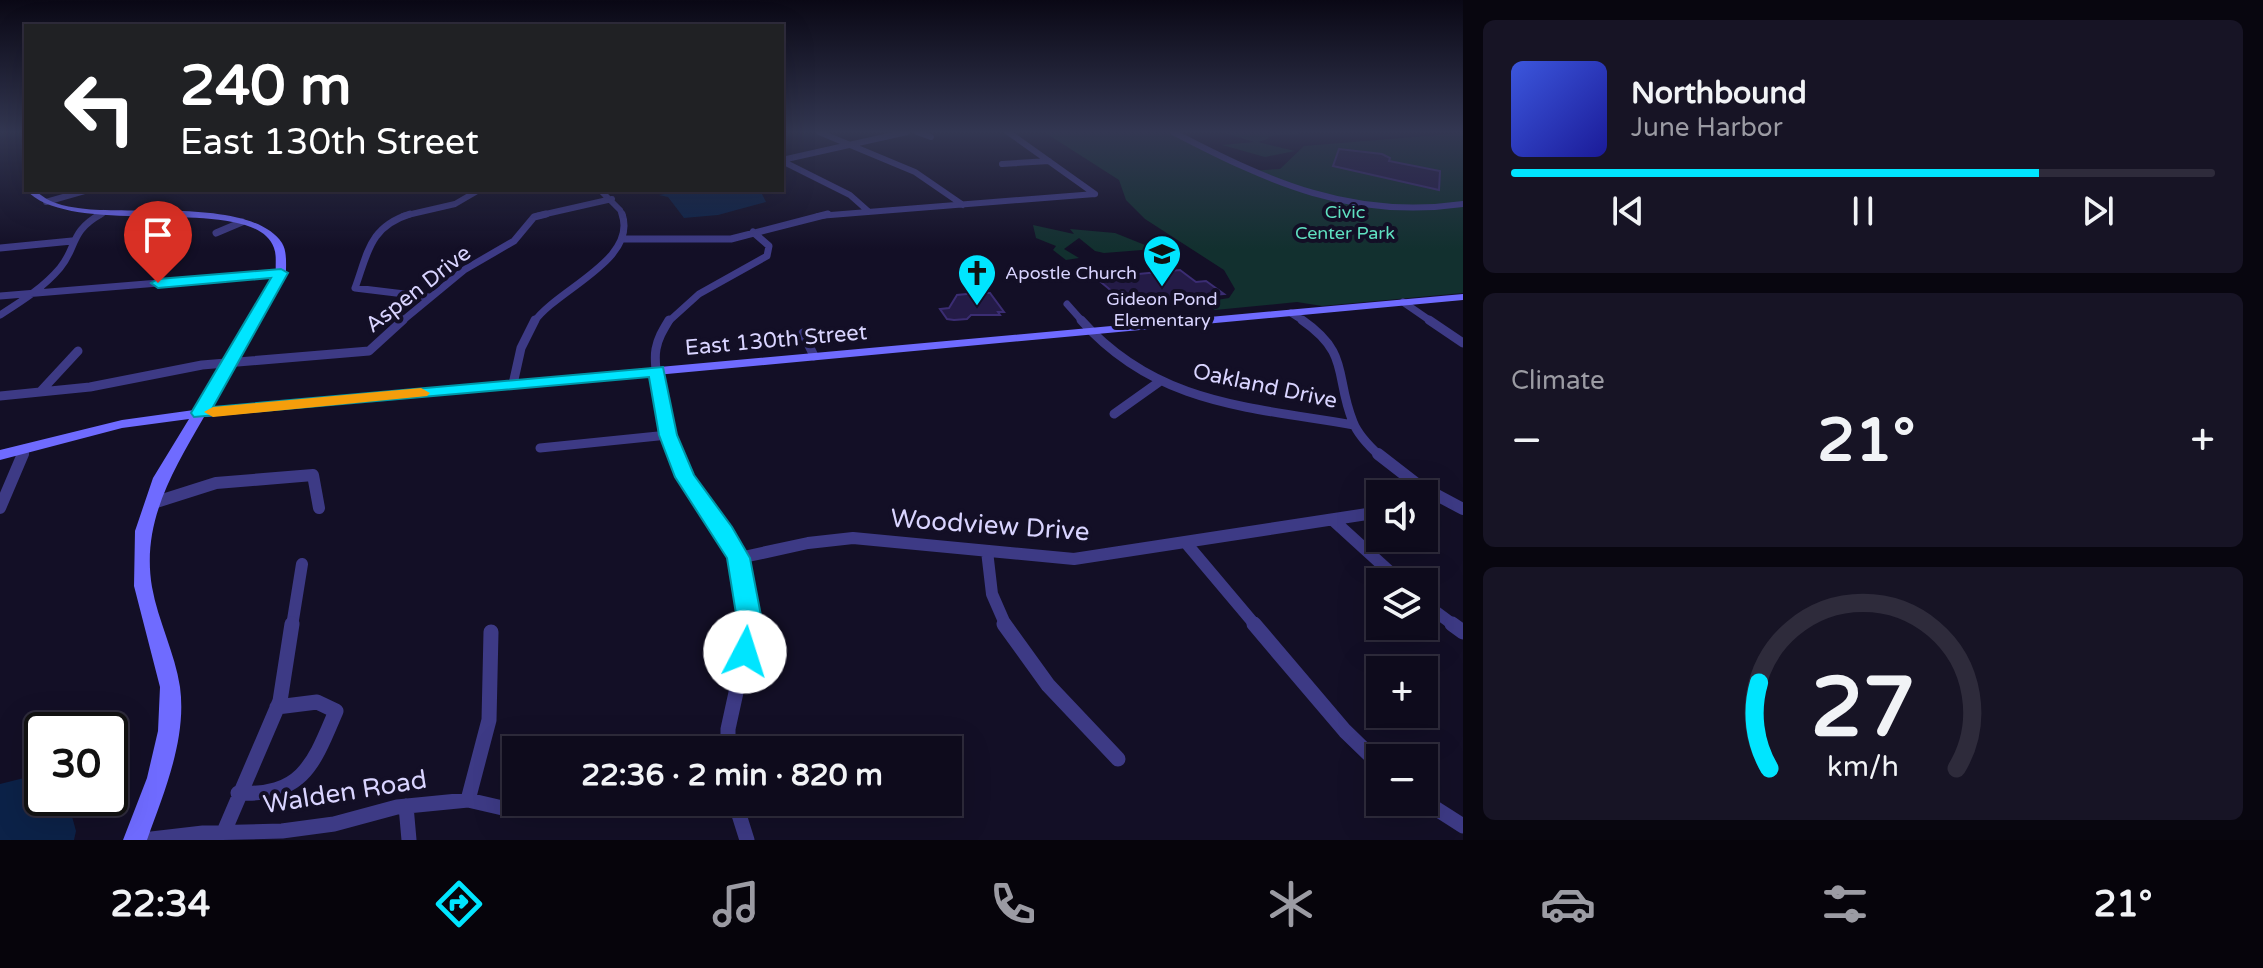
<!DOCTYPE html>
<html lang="en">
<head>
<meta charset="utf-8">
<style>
  body { margin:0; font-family:"Varela Round",sans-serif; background:#171425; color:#f1f3f6; height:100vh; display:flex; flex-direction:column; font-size:30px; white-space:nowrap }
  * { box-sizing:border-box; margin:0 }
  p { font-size:26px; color:#9b9ba3 }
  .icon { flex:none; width:44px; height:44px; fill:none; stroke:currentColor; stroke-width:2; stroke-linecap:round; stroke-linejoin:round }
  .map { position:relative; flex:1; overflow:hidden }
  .side { display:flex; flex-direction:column; gap:20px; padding:20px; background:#08060f; width:800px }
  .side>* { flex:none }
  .guide { position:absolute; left:24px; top:24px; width:760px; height:168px; border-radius:0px; box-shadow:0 8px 32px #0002,0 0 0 2px #2e2b3b; background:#202124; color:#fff; overflow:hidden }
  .tools { position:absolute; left:1366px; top:480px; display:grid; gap:16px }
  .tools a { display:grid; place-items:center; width:72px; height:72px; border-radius:0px; background:#0e0b1c; box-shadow:0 8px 32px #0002,0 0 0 2px #2e2b3b; font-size:40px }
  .speed { position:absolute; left:24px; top:712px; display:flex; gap:16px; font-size:40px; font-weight:700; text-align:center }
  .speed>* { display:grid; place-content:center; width:104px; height:104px; border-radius:50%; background:#0e0b1c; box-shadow:0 8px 32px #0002,0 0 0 2px #2e2b3b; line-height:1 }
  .speed .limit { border:4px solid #111; border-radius:12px; background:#fff; color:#111 }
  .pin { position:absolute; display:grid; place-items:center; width:68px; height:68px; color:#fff; margin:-82px -34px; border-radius:50% 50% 50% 0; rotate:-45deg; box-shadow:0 0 8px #0007 }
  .pin .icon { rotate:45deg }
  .me { position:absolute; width:88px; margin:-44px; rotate:5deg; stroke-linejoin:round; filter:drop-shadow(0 0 6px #0008) }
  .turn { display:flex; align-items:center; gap:28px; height:168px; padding:0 24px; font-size:36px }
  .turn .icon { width:104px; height:104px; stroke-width:2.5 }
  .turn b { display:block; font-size:56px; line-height:68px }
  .big { font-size:60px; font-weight:700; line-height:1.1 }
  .side .tile { flex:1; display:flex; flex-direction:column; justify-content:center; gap:12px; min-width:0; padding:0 28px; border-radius:12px; background:#171425 }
  .side .dial { align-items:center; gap:0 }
  .dial svg { height:208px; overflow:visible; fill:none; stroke:#2e2b3b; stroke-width:7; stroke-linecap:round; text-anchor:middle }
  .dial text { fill:#f1f3f6; stroke:none }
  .song { display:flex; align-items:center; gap:24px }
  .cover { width:96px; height:96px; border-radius:12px; background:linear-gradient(135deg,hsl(230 70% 55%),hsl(240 70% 35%)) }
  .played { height:8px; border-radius:4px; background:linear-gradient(90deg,#00e5ff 75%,#2e2b3b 75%) }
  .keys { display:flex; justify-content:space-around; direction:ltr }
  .heat { display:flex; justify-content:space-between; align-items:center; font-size:44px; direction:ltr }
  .trip { position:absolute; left:502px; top:736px; width:460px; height:80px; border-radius:0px; background:#0e0b1c; box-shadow:0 8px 32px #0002,0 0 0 2px #2e2b3b; font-weight:700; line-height:80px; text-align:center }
  .tabs { display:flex; height:128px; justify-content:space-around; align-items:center; background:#06040b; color:#9b9ba3 }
  .tabs .icon { width:56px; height:56px }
  .tabs .selected { color:#00e5ff }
  .tabs b { font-size:36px; color:#f1f3f6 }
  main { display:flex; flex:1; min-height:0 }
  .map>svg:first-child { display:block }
  .green { fill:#12302f }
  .water { fill:#0c2248 }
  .building { fill:#241b47; stroke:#3b2d73; stroke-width:2 }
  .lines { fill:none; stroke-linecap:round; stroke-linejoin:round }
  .street-far4 { stroke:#3d3a85; stroke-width:6 }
  .street-far3 { stroke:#3d3a85; stroke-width:7 }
  .street-far2 { stroke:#3d3a85; stroke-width:9 }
  .street-far1 { stroke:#3d3a85; stroke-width:12 }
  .street { stroke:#3d3a85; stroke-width:15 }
  .secondary { fill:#6f6bff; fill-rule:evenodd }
  .route { fill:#00e5ff; stroke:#0095a6; stroke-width:2 }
  .slow { fill:#f59e0b }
  .labels { text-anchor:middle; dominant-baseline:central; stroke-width:8; stroke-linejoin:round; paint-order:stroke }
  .far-park-label { font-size:18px; fill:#5fe0c0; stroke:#130f26 }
  .far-poi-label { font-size:18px; fill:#d9d4ff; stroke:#130f26; text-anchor:start }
  .street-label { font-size:22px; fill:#d9d4ff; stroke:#130f26 }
  .near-street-label { font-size:26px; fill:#d9d4ff; stroke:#130f26 }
</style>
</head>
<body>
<main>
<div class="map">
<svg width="1463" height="840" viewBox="0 0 1463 840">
  <rect width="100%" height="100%" fill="#130f26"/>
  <path class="green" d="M1044,132H1170L1247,171L1280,169L1304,146L1463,133V293L1322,306L1297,302L1215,310L1204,302L1229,298L1235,289L1224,270L1145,219L1126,200L1119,180Z
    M1221,132H1296L1301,134L1269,136L1268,139L1258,142L1295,151L1265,157L1222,145L1254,142Z
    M1033,225L1074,234L1070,229L1115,233L1155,249L1104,253L1095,251L1079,238L1064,249L1079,258L1066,260L1053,250L1056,246L1036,238Z"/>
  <path class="water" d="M685,190H760L766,202L718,215L684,218L668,197L659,195Z
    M24,778L42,779V798H67L76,831L74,840H0V784Z"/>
  <path class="building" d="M1339,149L1382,154L1390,158L1389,161L1440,171L1439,190L1333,166Z
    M1180,270L1196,282L1206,281L1224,294L1126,303L1096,278Z
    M977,293H990L1004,312H998L1000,315H971L967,319L954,320L947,319L940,309L949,308L957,295Z"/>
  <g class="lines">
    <path class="street-far4" d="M819,132L915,172L963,205
      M917,132L931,137
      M1008,132L1095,194
      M1173,132C1269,182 1352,220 1463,204
      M782,160L907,132
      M782,161L850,195L868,211
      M1002,164L1049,161
      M600,190L620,210L623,216
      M46,202L88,190
      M97,216L103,213
      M403,216L455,204L479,190
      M537,216L612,199
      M818,216L1095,194"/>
    <path class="street-far3" d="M410,214C369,227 368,253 355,288L429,297
      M216,233L242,222
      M625,239H731L828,214
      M0,248L72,241
      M0,296L281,273
      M1403,302L1432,322
      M1067,304L1083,322
      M1291,313L1305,322
      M0,315C22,301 43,288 60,268C78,246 69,232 101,214
      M401,322L464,270L514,241L534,217L546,214
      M534,322C557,289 638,260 622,214
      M668,322L699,294L767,256L769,246L753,232"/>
    <path class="street-far2" d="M669,320C663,330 658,338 656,349C652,371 668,435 677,456
      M1081,320C1156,405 1250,407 1354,425
      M1302,320C1351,354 1334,375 1353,422C1358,435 1370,447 1380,456
      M1429,320L1463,343
      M803,333L814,356
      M513,384L521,348L535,320
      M40,392L78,351
      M0,396L90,387L202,365L369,351L403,320
      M1114,414L1159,382
      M540,448L668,435
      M22,456L25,449"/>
    <path class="street-far1" d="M676,454C691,492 724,519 738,557C746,578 747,604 751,626
      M1378,454L1418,485L1463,509
      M153,503L216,483L313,475L319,508
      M0,508L23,454
      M1334,521L1401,582
      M1186,543L1256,626
      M987,551L992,594L1006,626
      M739,558L808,543L853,538L1074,559L1380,512
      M1424,603L1455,626
      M292,626L302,564"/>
    <path class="street" d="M1004,624L1048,685L1118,759
      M1254,624L1345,731L1380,765
      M1452,624L1463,632
      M728,750V729L751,624
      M238,793C303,797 314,763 336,711L317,702L277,707
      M468,800L489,720L491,632
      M1424,801L1463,826
      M735,802L747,840
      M406,806L409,840
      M223,834L280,701L292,624
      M143,840L203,833L282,831L334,824L397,807L468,800L507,809"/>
    <path class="secondary" d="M26,190C39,190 42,198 53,202C60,205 70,207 78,208C128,216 251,197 282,243C287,251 286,263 286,273L209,408L1463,294V300L204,417C173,471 141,522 152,587C158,621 175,653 180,687C187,739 164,792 147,840H123L147,778L158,731L160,687L134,586L135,531L153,478L189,419L122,428L0,460V450L122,420L194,410L276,273C275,265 277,256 274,248C254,191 73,241 26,190Z"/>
  </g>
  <linearGradient id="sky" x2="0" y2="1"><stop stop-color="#0a0815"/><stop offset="0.53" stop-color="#333752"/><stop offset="1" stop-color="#333752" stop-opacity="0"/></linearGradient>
  <rect width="1463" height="249" fill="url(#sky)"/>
  <path class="route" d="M281,269L288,273L213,407L663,367L677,435L694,475L732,527L750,558L763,626L754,660L745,663L736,660L732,652L738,626L727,558L675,477L659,435L649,377L194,417L191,413L271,278L158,288L151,283L158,279Z"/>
  <path class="slow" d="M421,388L430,393L427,396L213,417L204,412L213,407Z"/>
  <defs>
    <g id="school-pin" transform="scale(2)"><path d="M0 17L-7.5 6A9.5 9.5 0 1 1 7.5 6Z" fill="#00e5ff" stroke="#130f26"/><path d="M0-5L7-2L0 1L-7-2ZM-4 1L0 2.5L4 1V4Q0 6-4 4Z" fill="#111"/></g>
    <g id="church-pin" transform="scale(2)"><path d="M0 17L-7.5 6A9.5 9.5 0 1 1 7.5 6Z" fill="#00e5ff" stroke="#130f26"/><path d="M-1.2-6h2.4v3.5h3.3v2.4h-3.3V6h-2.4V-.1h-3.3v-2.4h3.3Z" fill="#111"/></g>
  </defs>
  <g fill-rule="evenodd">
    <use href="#school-pin" x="1162" y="254"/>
    <use href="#church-pin" x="977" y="273"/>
  </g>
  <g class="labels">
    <g class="far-park-label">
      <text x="1345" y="212">Civic<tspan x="1345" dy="21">Center Park</tspan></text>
    </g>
    <g class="far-poi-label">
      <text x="1005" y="273">Apostle Church</text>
      <text x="1162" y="299" text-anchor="middle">Gideon Pond<tspan x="1162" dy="21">Elementary</tspan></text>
    </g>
    <g class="street-label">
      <text transform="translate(418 289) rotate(-38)">Aspen Drive</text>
      <text transform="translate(776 340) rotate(-5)">East 130th Street</text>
      <text transform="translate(1265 386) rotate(12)">Oakland Drive</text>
    </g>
    <g class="near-street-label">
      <text transform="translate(990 525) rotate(4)">Woodview Drive</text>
      <text transform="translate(345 792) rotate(-9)">Walden Road</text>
    </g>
  </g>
</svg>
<div class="tools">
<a><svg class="icon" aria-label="sound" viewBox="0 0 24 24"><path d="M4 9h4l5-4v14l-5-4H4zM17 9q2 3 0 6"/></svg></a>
<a><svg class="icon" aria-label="layers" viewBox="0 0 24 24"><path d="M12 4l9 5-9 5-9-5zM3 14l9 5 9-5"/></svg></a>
<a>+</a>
<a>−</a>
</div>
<div class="speed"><div class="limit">30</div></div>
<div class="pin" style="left:158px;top:283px;background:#d93025"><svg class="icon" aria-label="arrive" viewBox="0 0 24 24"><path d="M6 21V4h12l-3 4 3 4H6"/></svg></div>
<svg class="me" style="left:745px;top:652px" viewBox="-20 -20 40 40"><circle r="19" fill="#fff"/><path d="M0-13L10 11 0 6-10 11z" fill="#00e5ff"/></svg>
<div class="trip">22:36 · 2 min · 820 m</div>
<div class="guide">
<div class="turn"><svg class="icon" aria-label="left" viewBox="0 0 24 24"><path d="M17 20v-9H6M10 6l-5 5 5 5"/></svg><div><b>240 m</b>East 130th Street</div></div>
</div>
</div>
<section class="side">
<div class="tile">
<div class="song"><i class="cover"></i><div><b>Northbound</b><p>June Harbor</p></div></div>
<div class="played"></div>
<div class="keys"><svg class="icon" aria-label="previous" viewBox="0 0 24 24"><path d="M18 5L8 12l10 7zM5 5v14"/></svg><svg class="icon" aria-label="pause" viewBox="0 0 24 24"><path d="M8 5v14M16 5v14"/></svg><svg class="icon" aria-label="next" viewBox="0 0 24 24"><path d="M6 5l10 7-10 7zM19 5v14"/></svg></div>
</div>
<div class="tile"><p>Climate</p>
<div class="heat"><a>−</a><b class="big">21°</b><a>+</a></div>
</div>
<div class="tile dial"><svg viewBox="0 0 100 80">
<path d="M14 69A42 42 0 1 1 86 69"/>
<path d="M14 69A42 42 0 0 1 10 36" stroke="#00e5ff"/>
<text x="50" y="56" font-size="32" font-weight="700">27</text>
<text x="50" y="72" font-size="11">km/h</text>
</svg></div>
</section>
</main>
<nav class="tabs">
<b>22:34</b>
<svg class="icon selected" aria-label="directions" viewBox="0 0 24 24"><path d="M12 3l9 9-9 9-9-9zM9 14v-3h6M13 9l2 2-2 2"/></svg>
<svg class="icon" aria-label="music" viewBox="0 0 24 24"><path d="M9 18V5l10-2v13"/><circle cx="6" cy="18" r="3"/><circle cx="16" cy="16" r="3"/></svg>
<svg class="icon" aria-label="phone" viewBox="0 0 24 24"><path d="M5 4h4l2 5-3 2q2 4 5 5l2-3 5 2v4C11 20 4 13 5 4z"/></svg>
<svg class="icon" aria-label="climate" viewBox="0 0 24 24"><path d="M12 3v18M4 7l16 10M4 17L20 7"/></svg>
<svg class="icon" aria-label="car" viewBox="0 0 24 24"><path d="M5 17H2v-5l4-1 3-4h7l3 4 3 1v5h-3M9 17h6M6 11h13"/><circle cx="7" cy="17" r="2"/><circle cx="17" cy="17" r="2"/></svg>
<svg class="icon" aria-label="filters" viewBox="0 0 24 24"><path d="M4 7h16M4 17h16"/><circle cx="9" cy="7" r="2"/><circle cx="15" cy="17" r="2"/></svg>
<b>21°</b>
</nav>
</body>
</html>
